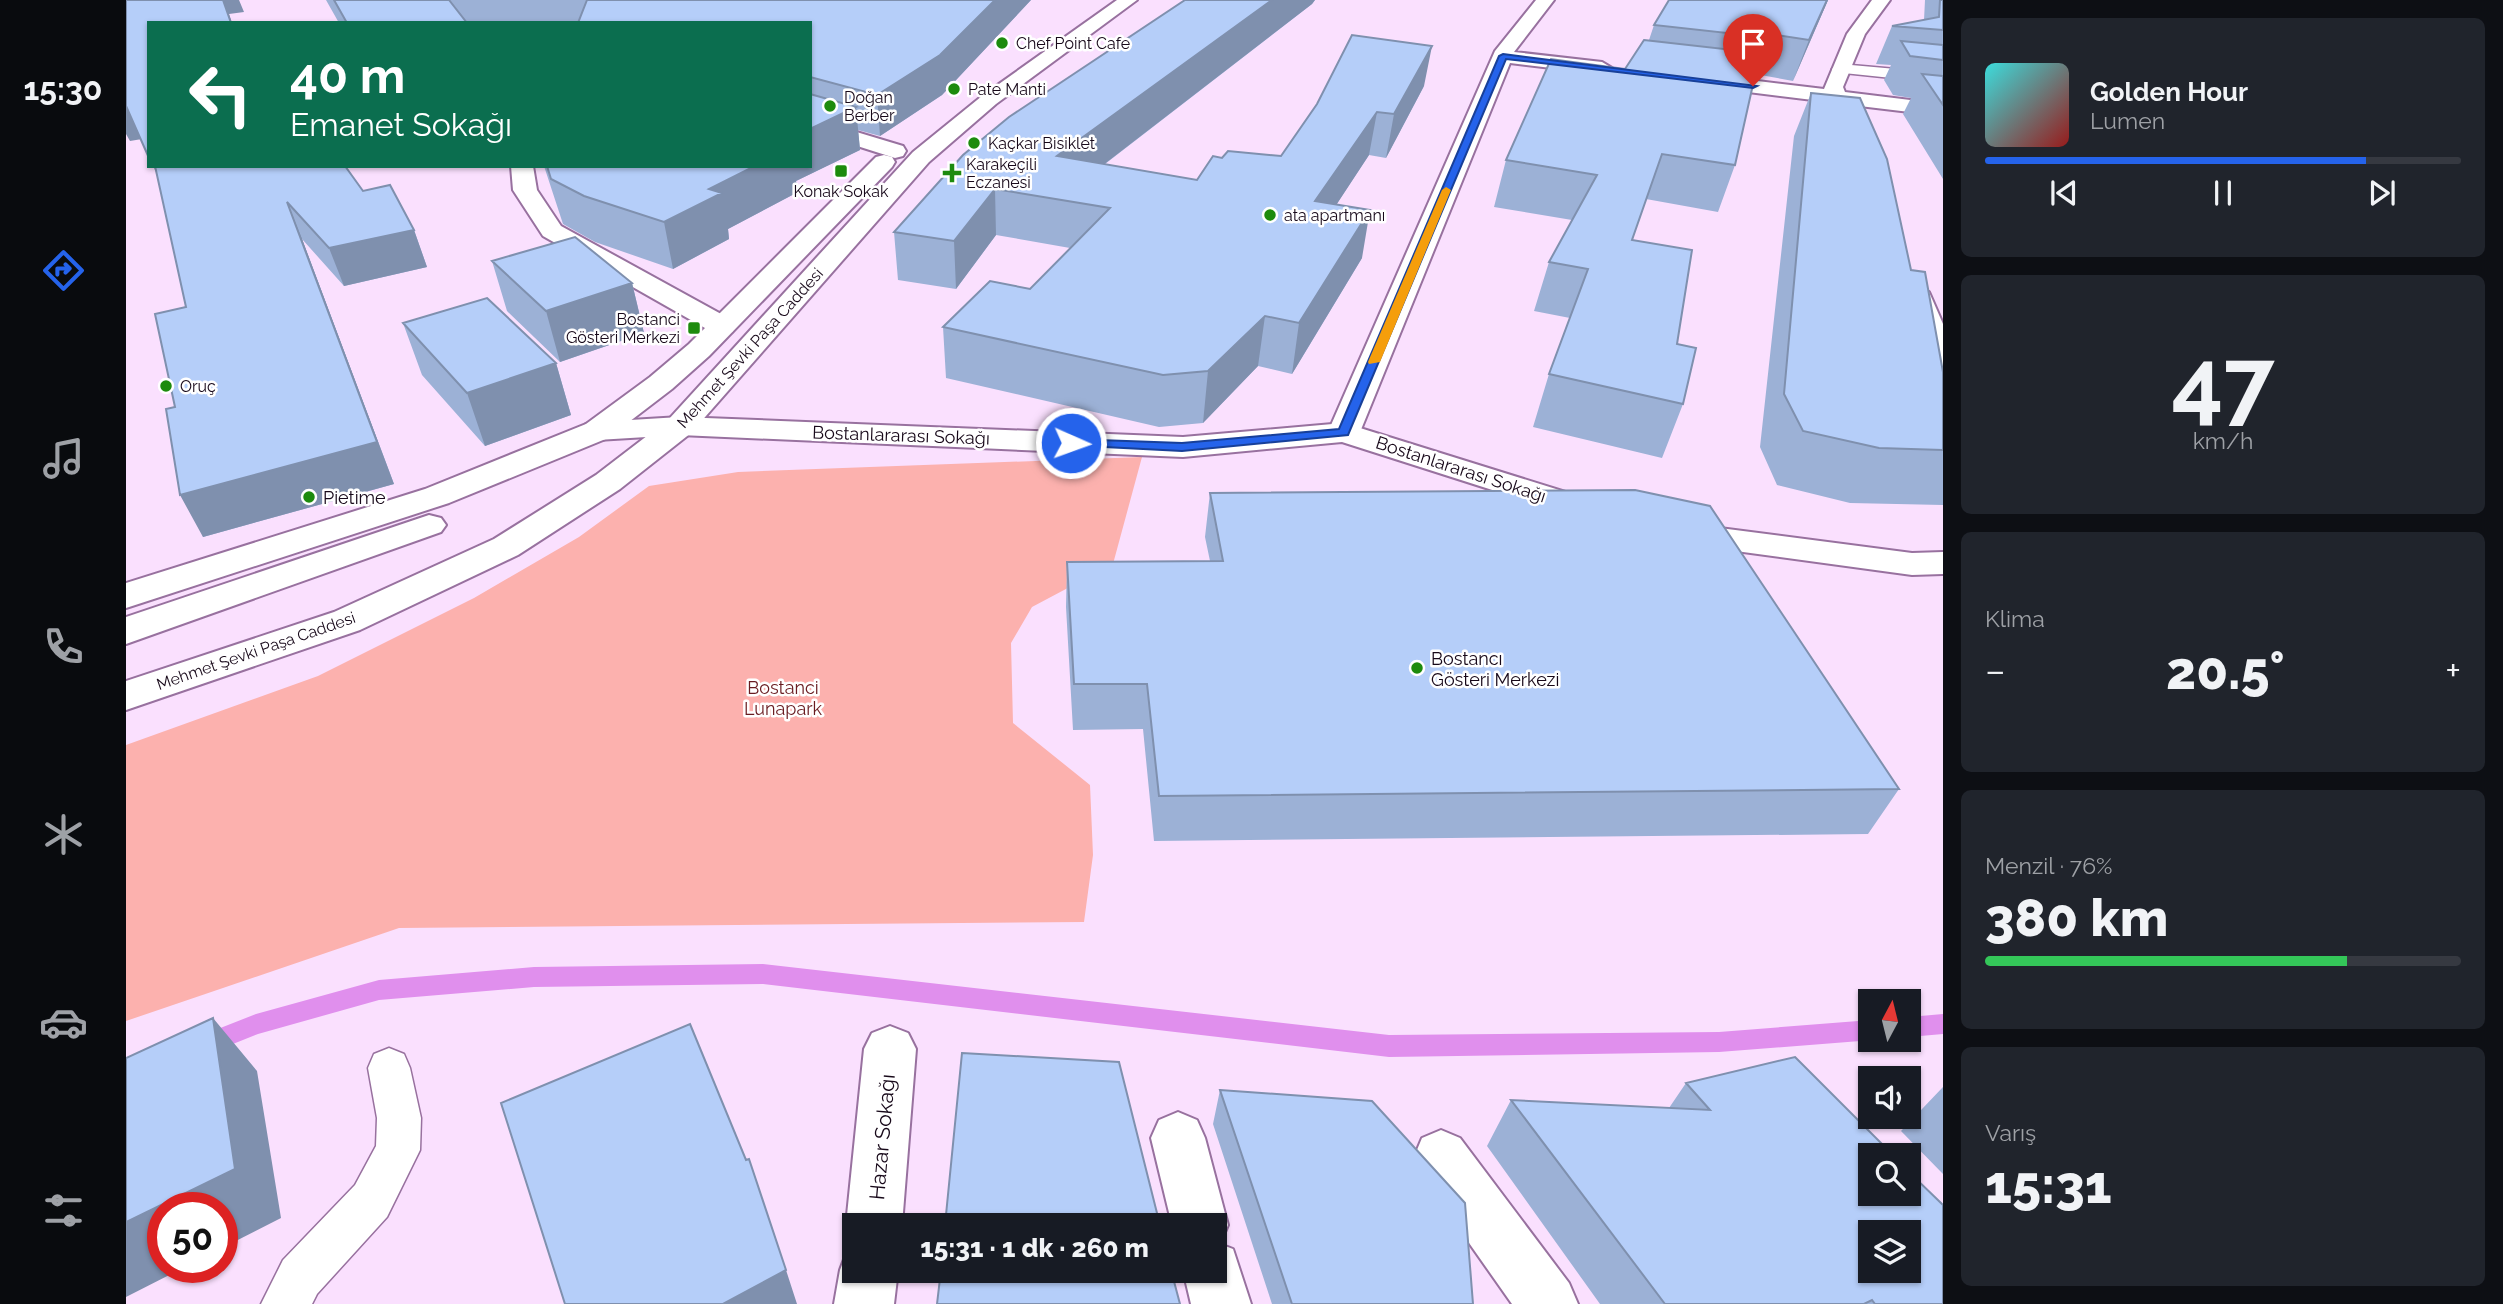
<!DOCTYPE html>
<html lang="tr">
<head>
<meta charset="utf-8">
<style>
  body { margin:0; font-family:Raleway,sans-serif; background:#20242c; color:#f1f3f6; height:100vh; display:flex; flex-direction:column; font-size:26px; white-space:nowrap }
  * { box-sizing:border-box; margin:0 }
  p { font-size:23px; color:#9ea1a6 }
  .icon { flex:none; width:38px; height:38px; fill:none; stroke:currentColor; stroke-width:2; stroke-linecap:round; stroke-linejoin:round }
  .map { position:relative; flex:1; overflow:hidden }
  .drawer { display:flex; flex-direction:column; gap:18px; padding:18px; background:#0d0f14; width:560px }
  .drawer>* { flex:none }
  .banner { position:absolute; left:21px; top:21px; width:665px; height:147px; border-radius:0px; box-shadow:0 2px 5px #0004; background:#0b6e4f; color:#fff; overflow:hidden }
  .needle { width:46px; rotate:7deg }
  .controls { position:absolute; left:1732px; top:989px; display:grid; gap:14px }
  .controls a { display:grid; place-items:center; width:63px; height:63px; border-radius:0px; background:#171b24; box-shadow:0 2px 5px #0004; font-size:35px }
  .speed { position:absolute; left:21px; top:1192px; display:flex; gap:14px; font-size:35px; font-weight:700; text-align:center }
  .speed>* { display:grid; place-content:center; width:91px; height:91px; border-radius:50%; background:#171b24; box-shadow:0 2px 5px #0004; line-height:1 }
  .speed .limit { border:10px solid #d22; background:#fff; color:#111 }
  .pin { position:absolute; display:grid; place-items:center; width:60px; height:60px; color:#fff; margin:-72px -30px; border-radius:50% 50% 50% 0; rotate:-45deg; box-shadow:0 0 7px #0007 }
  .pin .icon { rotate:45deg }
  .me { position:absolute; width:77px; margin:-38px; rotate:92deg; stroke-linejoin:round; filter:drop-shadow(0 0 5px #0008) }
  .turn { display:flex; align-items:center; gap:24px; height:147px; padding:0 28px; font-size:32px }
  .turn .icon { width:91px; height:91px; stroke-width:2.5 }
  .turn b { display:block; font-size:49px; line-height:60px }
  .big { font-size:52px; font-weight:800; line-height:1.1 }
  .drawer .widget { flex:1; display:flex; flex-direction:column; justify-content:center; gap:10px; min-width:0; padding:0 24px; border-radius:10px; background:#20242c }
  .drawer .dial { align-items:center; gap:0 }
  .dial b { font-size:91px; line-height:1 }
  .song { display:flex; align-items:center; gap:21px }
  .cover { width:84px; height:84px; border-radius:10px; background:linear-gradient(135deg,hsl(180 70% 55%),hsl(0 70% 35%)) }
  .played { height:7px; border-radius:4px; background:linear-gradient(90deg,#2563eb 80%,#363941 80%) }
  .keys { display:flex; justify-content:space-around; direction:ltr }
  .heat { display:flex; justify-content:space-between; align-items:center; font-size:38px; direction:ltr }
  .charge { height:10px; border-radius:5px; background:linear-gradient(90deg,#34c759 76%,#363941 0) }
  .trip { position:absolute; left:716px; top:1213px; width:385px; height:70px; border-radius:0px; background:#171b24; box-shadow:0 2px 5px #0004; font-weight:800; line-height:70px; text-align:center }
  main { display:flex; flex:1; min-height:0 }
  .menu { display:flex; flex-direction:column; width:126px; justify-content:space-around; align-items:center; background:#090b0e; color:#9ea1a6 }
  .menu .icon { width:49px; height:49px }
  .menu .on { color:#2563eb }
  .menu b { font-size:32px; color:#f1f3f6 }
  .map>svg:first-child { display:block }
  .green { fill:#fcb1ae }
  .lines { fill:none; stroke-linecap:round; stroke-linejoin:round }
  .stream { fill:#e08fed; fill-rule:evenodd }
  .lane-casing { stroke:#98719f; stroke-width:3 }
  .street-casing { stroke:#98719f; stroke-width:4 }
  .secondary-casing { stroke:#98719f; stroke-width:4 }
  .primary-casing { stroke:#98719f; stroke-width:4 }
  .lane { fill:#fff; fill-rule:evenodd }
  .street { fill:#fff; fill-rule:evenodd }
  .secondary { fill:#fff; fill-rule:evenodd }
  .primary { fill:#fff; fill-rule:evenodd }
  .wall { fill:#9cb1d6 }
  .shaded-wall { fill:#7f90ae }
  .building { fill:#b5cef9; stroke:#7f90ae; stroke-width:2; fill-rule:evenodd }
  .route { fill:#2563eb; stroke:#184099; stroke-width:2 }
  .slow { fill:#f59e0b }
  .poi-dot { fill:#1d8b0d; stroke:#fff; stroke-width:2.5 }
  .labels { text-anchor:middle; dominant-baseline:central; stroke-width:5; stroke-linejoin:round; paint-order:stroke }
  .far-poi-label { font-size:16px; fill:#170819; stroke:#fff; text-anchor:start }
  .far-street-label { font-size:16px; fill:#170819; stroke:#fff }
  .street-label { font-size:18px; fill:#170819; stroke:#fff }
  .poi-label { font-size:18px; fill:#170819; stroke:#fff; text-anchor:start }
  .park-label { font-size:18px; fill:#691b20; stroke:#fff }
  .near-street-label { font-size:21px; fill:#170819; stroke:#fff }
</style>
</head>
<body>
<main>
<nav class="menu">
<b>15:30</b>
<svg class="icon on" aria-label="directions" viewBox="0 0 24 24"><path d="M12 3l9 9-9 9-9-9zM9 14v-3h6M13 9l2 2-2 2"/></svg>
<svg class="icon" aria-label="music" viewBox="0 0 24 24"><path d="M9 18V5l10-2v13"/><circle cx="6" cy="18" r="3"/><circle cx="16" cy="16" r="3"/></svg>
<svg class="icon" aria-label="phone" viewBox="0 0 24 24"><path d="M5 4h4l2 5-3 2q2 4 5 5l2-3 5 2v4C11 20 4 13 5 4z"/></svg>
<svg class="icon" aria-label="climate" viewBox="0 0 24 24"><path d="M12 3v18M4 7l16 10M4 17L20 7"/></svg>
<svg class="icon" aria-label="car" viewBox="0 0 24 24"><path d="M5 17H2v-5l4-1 3-4h7l3 4 3 1v5h-3M9 17h6M6 11h13"/><circle cx="7" cy="17" r="2"/><circle cx="17" cy="17" r="2"/></svg>
<svg class="icon" aria-label="filters" viewBox="0 0 24 24"><path d="M4 7h16M4 17h16"/><circle cx="9" cy="7" r="2"/><circle cx="15" cy="17" r="2"/></svg>
</nav>
<div class="map">
<svg width="1817" height="1304" viewBox="0 0 1817 1304">
  <rect width="100%" height="100%" fill="#fae0fe"/>
  <path class="green" d="M1016,457L987,564L906,607L885,643L887,723L964,785L967,855L958,922L273,928L0,1021V745L192,676L348,598L453,537L523,486L612,472Z"/>
  <g class="lines">
    <path class="stream" d="M637,964L1263,1035L1593,1032L1745,1020V1040H1747L1593,1052L1263,1057L637,984L408,987L253,1000L132,1034L82,1054L74,1050L70,1043L74,1036L130,1014L253,980L408,967Z
      M1817,1014V1034L1783,1037V1017Z"/>
    <g class="lane-casing">
      <path id="lane" d="M1714,64L1804,72L1812,77L1804,82L1708,72L1706,69Z
        M263,1048L278,1054L284,1068L295,1118L294,1150L261,1217L191,1294L186,1304H135L157,1260L229,1185L250,1146L251,1118L242,1068L248,1054Z"/>
    </g>
    <g class="street-casing">
      <path id="street" d="M1410,0H1428L1388,52L1476,62L1486,68L1476,74L1384,63L1234,432L1229,439L1218,441L1207,439L1202,432L1369,51Z
        M1746,0H1764L1739,34L1717,87L1719,92L1817,104V116L1725,105L1730,116L1727,121H1711L1703,102L1574,86L1567,84L1564,80L1567,76L1574,74L1698,89L1721,34Z
        M684,118L777,146L780,151L777,156L769,158L684,131Z
        M385,166H407L411,190L435,226L606,320L610,326L606,332L596,334L586,332L417,236L387,190Z
        M1793,290L1803,292L1817,324V368L1807,365L1802,359L1779,298L1783,292Z
        M764,1026L782,1033L790,1049L776,1225H728V1245L720,1225L738,1049L746,1033Z
        M1052,1112L1071,1120L1079,1138L1102,1225L1094,1244L1107,1249L1125,1304H1065L1057,1270H1088V1225H1046L1025,1138L1033,1120Z
        M1315,1130L1334,1138L1443,1283L1452,1304H1386L1296,1176L1288,1157L1296,1138Z
        M728,1247V1270H772L768,1304H708L714,1270L722,1249Z"/>
    </g>
    <g class="secondary-casing">
      <path id="secondary" d="M554,417L1057,437L1218,423L1462,499L1467,506L1462,513L1450,516L1438,513L1216,442L1057,457L554,435L471,440L460,438L455,431L460,424L471,422Z
        M1555,523L1786,553L1817,552V574L1786,575L1543,542L1538,534L1543,526Z"/>
    </g>
    <g class="primary-casing">
      <path id="primary" d="M991,0H1011L870,104L803,162L565,433L494,489L392,555L234,630L0,710V681L208,612L368,539L470,475L543,419L787,152L856,96Z
        M758,155L766,157L769,162L766,167L583,356L546,389L482,438L323,503L0,608V583L299,489L460,424L524,377L563,344L750,157Z
        M303,515L315,518L320,525L315,532L0,644V617Z"/>
    </g>
    <use href="#lane" class="lane"/>
    <use href="#street" class="street"/>
    <use href="#secondary" class="secondary"/>
    <use href="#primary" class="primary"/>
  </g>
  <path class="wall" d="M200,0H905L816,95L754,136L732,130L734,150L670,181L672,192L602,229L603,239L547,269L469,242L437,224L418,166H684V23H364L339,21L341,23H213Z
    M1059,0H1189L1186,4L979,164L1071,180L1096,158L1155,156L1298,86L1260,158L1243,155L1210,205L1236,258L1166,374L1132,366L1077,423L1033,427L820,378L817,327L904,289L944,248L870,235L830,289L772,280L768,232Z
    M1543,0H1702L1667,81L1629,74L1609,165L1592,212L1520,199L1506,240L1551,344L1557,404L1536,458L1407,427L1423,374L1444,318L1408,311L1423,262L1446,220L1368,207L1380,160L1499,69L1523,40L1528,25Z
    M1799,0H1817V179L1777,114L1785,98L1767,95L1758,80L1765,65L1750,64L1766,26L1798,20Z
    M1685,93L1785,270L1817,372V505L1724,503L1651,485L1634,447L1668,136Z
    M27,166H219L237,191L288,230L301,267L218,286L176,239L268,484L77,537L49,407L60,307L32,176Z
    M366,261L506,283L518,333L434,362L381,311Z
    M277,323L430,363L445,415L359,446L296,375Z
    M1084,493L1773,789L1742,834L1028,841L1017,729L947,730L940,607L941,562L1084,561L1079,537Z
    M1560,1083L1817,1304H1474L1361,1146L1385,1100L1543,1108Z
    M1817,1087V1174L1775,1131Z
    M1094,1090L1347,1304H1146L1087,1124Z"/>
  <path class="shaded-wall" d="M97,0H113L118,12L103,14L106,23H105Z
    M869,0H905L816,95L754,136L751,95Z
    M1146,0H1189L1186,4L933,199L931,156Z
    M1701,0H1702L1667,81L1683,40Z
    M1306,46L1298,86L1260,158L1268,114Z
    M0,106L16,139L4,141L0,134Z
    M730,107L734,150L670,181L672,192L602,229L603,239L547,269L538,222L583,189L629,166H684V129Z
    M1251,112L1243,155L1182,248L1189,201Z
    M869,189L870,235L830,289L828,241Z
    M161,202L176,239L268,484L77,537L54,495Z
    M1244,210L1236,258L1166,374L1173,323Z
    M288,230L301,267L218,286L203,248Z
    M506,283L518,333L434,362L420,311Z
    M1139,316L1132,366L1077,423L1082,371Z
    M430,363L445,415L359,446L341,393Z
    M87,1018L131,1071L155,1218L96,1248V1208H37V1267H59L0,1297V1222Z
    M660,1270L671,1304H597Z"/>
  <path class="building" d="M0,0H97L105,23H23V158L0,106Z
    M208,0H323L341,23H221Z
    M461,0H869L814,55L751,95L684,77V23H452Z
    M1059,0H1146L931,156L1071,180L1087,156L1096,158L1102,151L1155,156L1191,104L1226,35L1306,46L1268,114L1251,112L1189,201L1244,210L1173,323L1139,316L1082,371L1037,375L817,327L864,281L904,289L984,208L869,189L828,241L768,232L837,155L883,117Z
    M1543,0H1701L1683,40L1638,33L1637,37L1528,25Z
    M1814,0H1817V30L1766,26L1813,17Z
    M1518,40L1634,53L1609,165L1536,154L1506,240L1566,250L1551,344L1570,348L1557,404L1423,374L1462,269L1423,262L1471,175L1380,160L1425,59L1499,69Z
    M1775,41L1817,45V60L1784,56Z
    M1796,74L1817,76V105Z
    M1685,93L1734,98L1761,159L1785,270L1799,272L1817,372V450L1753,448L1677,431L1658,394Z
    M684,94L730,107L684,129Z
    M29,166H219L237,191L264,185L288,230L203,248L161,202L251,442L54,495L40,409L49,407L29,314L60,307Z
    M421,166H629L583,189L596,193L538,222L458,196L425,179Z
    M449,237L506,283L420,311L366,261Z
    M361,298L430,363L341,393L277,323Z
    M1509,490L1584,506L1773,789L1033,796L1021,684H948L941,562L1097,561L1084,493Z
    M87,1018L109,1169L0,1222V1058Z
    M564,1024L620,1160L623,1159L660,1270L597,1304H439L375,1103Z
    M836,1053L993,1062L1034,1225H819Z
    M1669,1057L1767,1155H1745V1194H1783V1172L1817,1205V1304H1749L1746,1300L1738,1304H1539L1385,1100L1584,1110L1560,1083ZM1745,1232H1783V1270H1745Z
    M1094,1090L1246,1101L1339,1203L1347,1304H1166Z
    M815,1270H1045L1054,1304H811Z"/>
  <path class="route" d="M1377,54L1631,86L1627,88L1380,59L1222,435L1056,451L940,445V440L945,439L1056,443L1213,429L1373,56Z"/>
  <path class="slow" d="M1320,187L1325,190L1254,362L1243,364L1242,362L1316,190Z"/>
  <g class="poi-dot">
    <circle cx="876" cy="43" r="7"/>
    <circle cx="828" cy="89" r="7"/>
    <circle cx="704" cy="106" r="7"/>
    <circle cx="848" cy="143" r="7"/>
    <rect x="708" y="164" width="14" height="14" rx="3.5"/>
    <path d="M822.5 162.5h7v7h7v7h-7v7h-7v-7h-7v-7h7z"/>
    <circle cx="1144" cy="215" r="7"/>
    <rect x="561" y="321" width="14" height="14" rx="3.5"/>
    <circle cx="40" cy="386" r="7"/>
    <circle cx="183" cy="497" r="7"/>
    <circle cx="1291" cy="668" r="7"/>
  </g>
  <g class="labels">
    <g class="far-poi-label">
      <text x="890" y="43">Chef Point Cafe</text>
      <text x="842" y="89">Pate Manti</text>
      <text x="718" y="97">Doğan<tspan x="718" dy="18">Berber</tspan></text>
      <text x="862" y="143">Kaçkar Bisiklet</text>
      <text x="840" y="164">Karakeçili<tspan x="840" dy="18">Eczanesi</tspan></text>
      <text x="715" y="191" text-anchor="middle">Konak Sokak</text>
      <text x="1158" y="215">ata apartmanı</text>
      <text x="554" y="319" text-anchor="end">Bostanci<tspan x="554" dy="18">Gösteri Merkezi</tspan></text>
      <text x="54" y="386">Oruç</text>
    </g>
    <g class="far-street-label">
      <text transform="translate(624 348) rotate(-48)">Mehmet Şevki Paşa Caddesi</text>
      <text transform="translate(130 651) rotate(-19)">Mehmet Şevki Paşa Caddesi</text>
    </g>
    <g class="street-label">
      <text transform="translate(775 435) rotate(2)">Bostanlararası Sokağı</text>
      <text transform="translate(1335 469) rotate(18)">Bostanlararası Sokağı</text>
    </g>
    <g class="poi-label">
      <text x="197" y="497">Pietime</text>
      <text x="1305" y="658">Bostancı<tspan x="1305" dy="21">Gösteri Merkezi</tspan></text>
    </g>
    <g class="park-label">
      <text x="657" y="687">Bostanci<tspan x="657" dy="21">Lunapark</tspan></text>
    </g>
    <g class="near-street-label">
      <text transform="translate(756 1137) rotate(-85)">Hazar Sokağı</text>
    </g>
  </g>
</svg>
<div class="controls">
<a><svg class="needle" viewBox="-14 -14 28 28"><path d="M0-13l5 13h-10z" fill="#e53935"/><path d="M0 13l5-13h-10z" fill="#9ea1a6"/></svg></a>
<a><svg class="icon" aria-label="sound" viewBox="0 0 24 24"><path d="M4 9h4l5-4v14l-5-4H4zM17 9q2 3 0 6"/></svg></a>
<a><svg class="icon" aria-label="search" viewBox="0 0 24 24"><circle cx="10" cy="10" r="6"/><path d="M15 15l6 6"/></svg></a>
<a><svg class="icon" aria-label="layers" viewBox="0 0 24 24"><path d="M12 4l9 5-9 5-9-5zM3 14l9 5 9-5"/></svg></a>
</div>
<div class="speed"><div class="limit">50</div></div>
<div class="pin" style="left:1627px;top:86px;background:#d93025"><svg class="icon" aria-label="arrive" viewBox="0 0 24 24"><path d="M6 21V4h12l-3 4 3 4H6"/></svg></div>
<svg class="me" style="left:945px;top:443px" viewBox="-20 -20 40 40"><circle r="17" fill="#2563eb" stroke="#fff" stroke-width="3"/><path d="M0-11L8 9 0 5-8 9z" fill="#fff"/></svg>
<div class="trip">15:31 · 1 dk · 260 m</div>
<div class="banner">
<div class="turn"><svg class="icon" aria-label="left" viewBox="0 0 24 24"><path d="M17 20v-9H6M10 6l-5 5 5 5"/></svg><div><b>40 m</b>Emanet Sokağı</div></div>
</div>
</div>
<section class="drawer">
<div class="widget">
<div class="song"><i class="cover"></i><div><b>Golden Hour</b><p>Lumen</p></div></div>
<div class="played"></div>
<div class="keys"><svg class="icon" aria-label="previous" viewBox="0 0 24 24"><path d="M18 5L8 12l10 7zM5 5v14"/></svg><svg class="icon" aria-label="pause" viewBox="0 0 24 24"><path d="M8 5v14M16 5v14"/></svg><svg class="icon" aria-label="next" viewBox="0 0 24 24"><path d="M6 5l10 7-10 7zM19 5v14"/></svg></div>
</div>
<div class="widget dial"><b>47</b><p>km/h</p></div>
<div class="widget"><p>Klima</p>
<div class="heat"><a>−</a><b class="big">20.5°</b><a>+</a></div>
</div>
<div class="widget"><p>Menzil · 76%</p><b class="big">380 km</b><div class="charge"></div></div>
<div class="widget"><p>Varış</p><b class="big">15:31</b></div>
</section>
</main>
</body>
</html>
